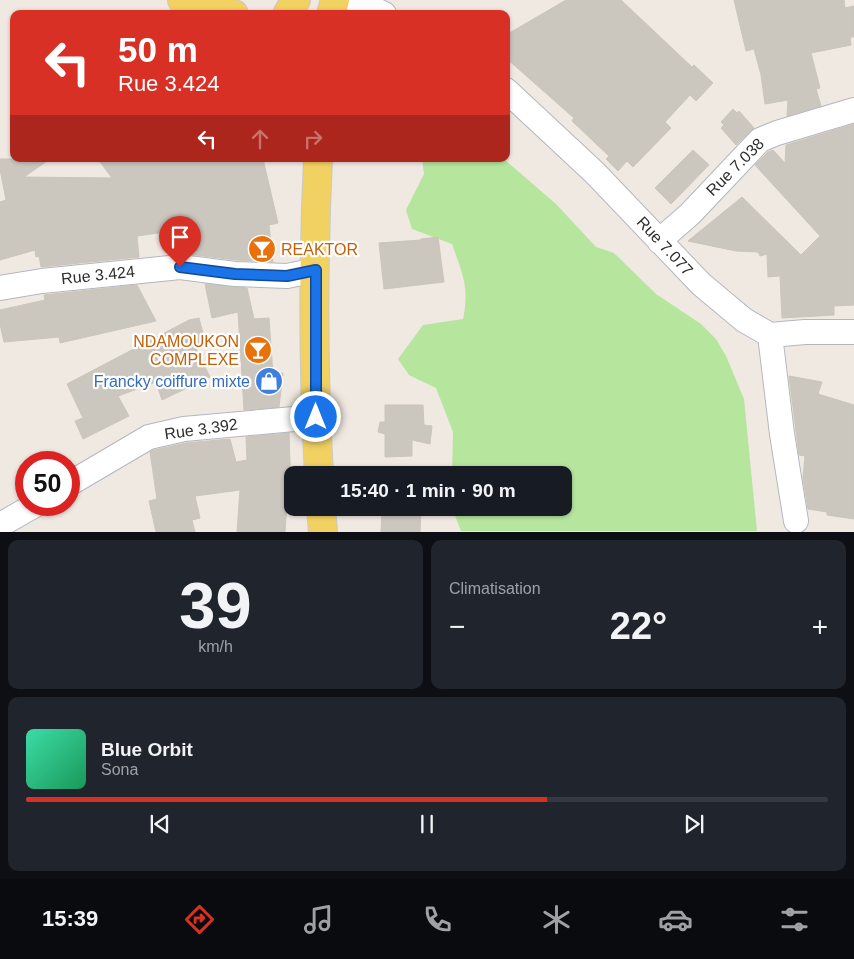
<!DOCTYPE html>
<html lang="fr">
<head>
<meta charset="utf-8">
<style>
  body { margin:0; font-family:Helvetica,sans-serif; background:#20242c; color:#f1f3f6; height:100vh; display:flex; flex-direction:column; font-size:19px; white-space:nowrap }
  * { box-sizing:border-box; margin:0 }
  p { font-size:16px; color:#9ea1a6 }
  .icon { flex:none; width:28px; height:28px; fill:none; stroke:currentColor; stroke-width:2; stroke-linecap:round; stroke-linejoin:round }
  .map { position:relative; height:532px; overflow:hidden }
  .sheet { display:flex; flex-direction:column; gap:8px; padding:8px; background:#0d0f14; flex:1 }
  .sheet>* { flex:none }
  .hud { position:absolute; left:10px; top:10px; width:500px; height:152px; border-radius:10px; box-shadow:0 1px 4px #0004; background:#d93025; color:#fff; overflow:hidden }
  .speed { position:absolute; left:15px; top:451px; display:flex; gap:10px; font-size:25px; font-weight:700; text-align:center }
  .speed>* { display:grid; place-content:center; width:65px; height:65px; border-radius:50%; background:#171b24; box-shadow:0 1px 4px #0004; line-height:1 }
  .speed .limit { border:8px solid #d22; background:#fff; color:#111 }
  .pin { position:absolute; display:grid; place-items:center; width:42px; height:42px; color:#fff; margin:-51px -21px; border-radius:50% 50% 50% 0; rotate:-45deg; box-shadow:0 0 5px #0007 }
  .pin .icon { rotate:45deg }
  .me { position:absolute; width:55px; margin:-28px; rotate:0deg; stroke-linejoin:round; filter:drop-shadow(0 0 4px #0008) }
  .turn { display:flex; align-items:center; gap:18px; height:105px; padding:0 25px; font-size:22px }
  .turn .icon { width:65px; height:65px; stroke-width:2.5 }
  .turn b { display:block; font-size:35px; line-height:42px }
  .lanes { display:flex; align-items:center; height:48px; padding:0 25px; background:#0003; justify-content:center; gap:25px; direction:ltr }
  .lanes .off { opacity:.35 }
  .big { font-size:38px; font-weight:700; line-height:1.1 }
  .sheet .card { flex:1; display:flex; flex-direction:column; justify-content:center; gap:8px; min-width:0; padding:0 18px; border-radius:10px; background:#20242c }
  .sheet .dial { align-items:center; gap:0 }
  .dial b { font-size:65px; line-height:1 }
  .song { display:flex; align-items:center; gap:15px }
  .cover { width:60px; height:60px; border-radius:8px; background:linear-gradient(135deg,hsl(160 70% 55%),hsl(150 70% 35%)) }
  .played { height:5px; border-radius:2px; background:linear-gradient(90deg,#d93025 65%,#363941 65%) }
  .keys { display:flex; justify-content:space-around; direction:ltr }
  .heat { display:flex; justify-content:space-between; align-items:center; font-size:28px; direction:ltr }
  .sheet .tiles { flex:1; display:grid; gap:8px; grid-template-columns:1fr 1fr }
  .card:last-child { grid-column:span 2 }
  .trip { position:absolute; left:284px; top:466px; width:288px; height:50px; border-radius:10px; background:#171b24; box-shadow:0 1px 4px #0004; font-weight:700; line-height:50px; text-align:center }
  .tabs { display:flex; height:80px; justify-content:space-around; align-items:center; background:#090b0e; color:#9ea1a6 }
  .tabs .icon { width:35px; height:35px }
  .tabs .current { color:#d93025 }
  .tabs b { font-size:22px; color:#f1f3f6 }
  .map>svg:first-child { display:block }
  .green { fill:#b6e59e }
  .building { fill:#cbc7bf; stroke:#cbc5ba }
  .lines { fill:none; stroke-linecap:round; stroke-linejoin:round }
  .minor-casing { stroke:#b4b7c1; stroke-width:26 }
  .major-casing { stroke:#c9c9c9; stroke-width:30 }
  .minor { stroke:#fff; stroke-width:24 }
  .major { stroke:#f2d163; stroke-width:28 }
  .route-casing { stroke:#114b97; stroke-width:12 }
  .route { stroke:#1a73e8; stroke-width:9 }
  .labels { text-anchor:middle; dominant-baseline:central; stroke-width:4.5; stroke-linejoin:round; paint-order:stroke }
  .street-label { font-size:16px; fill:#2e2e2e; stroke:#fff }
  .food-label { font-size:16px; fill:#c56008; stroke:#fff; text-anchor:start }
  .shop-label { font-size:16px; fill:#366cbe; stroke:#fff; text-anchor:end }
</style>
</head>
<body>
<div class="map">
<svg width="854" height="532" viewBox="0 0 854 532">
  <rect width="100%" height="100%" fill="#efe9e1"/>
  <path class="green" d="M422,159H504L556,204L596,247L614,253L656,294L701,324L716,339L726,356L744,399L757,531H461L452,508H562V475H452L453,432L436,388L409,375L398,359L423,325L463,319C470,287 462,273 452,244L412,229L406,210L424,174Z"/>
  <path class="building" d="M566,0H621L692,67L694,65L713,83L696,101L690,95L665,122L671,128L633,167L627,161L618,171L606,159L609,156L572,121L574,118L506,58V35Z
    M734,0H844L845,8L854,6V37H850L851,45L811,53L820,88L816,89L821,106L787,116L788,100L765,104L761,75L754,49L746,51Z
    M733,109L737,113L739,111L754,128L736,145L721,128L724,125L721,122Z
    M854,124V305L834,306V315L782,318L780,276L768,277L767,254L760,256L758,252L736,251L688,241L742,197L801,255L820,236L755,165L768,152L773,150L785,163L786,145Z
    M693,150L709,165L671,204L655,188Z
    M0,159H50L24,177L112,178L98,159H263L278,223L269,225L273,262L236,260L188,254L186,229L137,236L139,257L41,267L39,256L36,257L35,250L0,260V202L6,200L0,169Z
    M438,237L444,282L384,289L379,243L421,240V239Z
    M205,284L247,288L254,319L269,318L273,375L283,373L279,407L244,410L238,312L212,318Z
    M137,285L156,321L60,343L59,337L4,342L0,324V310L45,300L44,295Z
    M199,318L206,345L195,347L210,377L162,400L156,382L118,396L129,416L83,439L75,421L83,418L67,384L189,320Z
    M789,376L822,382L818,394L854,405V519L827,515V512L808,509L803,478L805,456L799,455Z
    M385,405H423L424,425L432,426L430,444L412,440V456L385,457V434L378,432L380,422H385Z
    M289,433L290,464L285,532H237L240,490L195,496L200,518L192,520L195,532H156L149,501L157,499L150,452L154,450L186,443L230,439L236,462L247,460L246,437Z
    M382,508H421L420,532H381Z"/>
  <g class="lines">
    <g class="minor-casing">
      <path id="minor" d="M355,0L384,14
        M506,90L595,173L701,284L744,320L770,335L805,332H854
        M659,241L690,214L760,140L777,133L854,110
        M0,288L42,281L180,267L235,274L287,276L316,270
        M770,335L782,434L796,521
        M69,484L149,437L184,429L316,417
        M0,525L35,505"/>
    </g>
    <g class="major-casing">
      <path id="major" d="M182,0L234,14
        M287,14L296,0
        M331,14L335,0
        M318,159C313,264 313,370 319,475
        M321,508L323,532"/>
    </g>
    <use href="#minor" class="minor"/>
    <use href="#major" class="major"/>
  </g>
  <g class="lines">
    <g class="route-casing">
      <path id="route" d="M180,267L235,274L287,276L316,270V417"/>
    </g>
    <use href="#route" class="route"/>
  </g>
  <defs>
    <g id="bar-disc" transform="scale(1.4375)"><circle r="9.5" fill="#e8710a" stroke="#fff"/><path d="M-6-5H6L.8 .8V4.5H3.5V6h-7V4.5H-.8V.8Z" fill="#fff"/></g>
    <g id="shop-disc" transform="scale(1.4375)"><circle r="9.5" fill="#3f7fe0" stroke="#fff"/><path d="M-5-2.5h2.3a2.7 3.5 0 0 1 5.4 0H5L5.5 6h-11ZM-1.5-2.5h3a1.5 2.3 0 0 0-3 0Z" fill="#fff"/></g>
  </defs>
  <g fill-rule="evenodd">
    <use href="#bar-disc" x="262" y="249"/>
    <use href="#bar-disc" x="258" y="350"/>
    <use href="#shop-disc" x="269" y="381"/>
  </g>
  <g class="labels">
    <g class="street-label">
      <text transform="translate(735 167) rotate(-45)">Rue 7.038</text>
      <text transform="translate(665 246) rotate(47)">Rue 7.077</text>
      <text transform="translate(98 275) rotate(-6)">Rue 3.424</text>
      <text transform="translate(201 429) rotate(-8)">Rue 3.392</text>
    </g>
    <g class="food-label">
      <text x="281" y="249">REAKTOR</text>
      <text x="239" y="341" text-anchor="end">NDAMOUKON<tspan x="239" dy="18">COMPLEXE</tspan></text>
    </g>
    <g class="shop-label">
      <text x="250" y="381">Francky coiffure mixte</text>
    </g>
  </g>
</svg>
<div class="speed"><div class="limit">50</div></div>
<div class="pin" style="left:180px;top:267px;background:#d93025"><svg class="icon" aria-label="arrive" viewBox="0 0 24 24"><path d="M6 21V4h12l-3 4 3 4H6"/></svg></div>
<svg class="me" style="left:316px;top:417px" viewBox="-20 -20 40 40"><circle r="17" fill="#1a73e8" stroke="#fff" stroke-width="3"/><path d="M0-11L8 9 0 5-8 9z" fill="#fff"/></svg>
<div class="trip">15:40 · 1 min · 90 m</div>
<div class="hud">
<div class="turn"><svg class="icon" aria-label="left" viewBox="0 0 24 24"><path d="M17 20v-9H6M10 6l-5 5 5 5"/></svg><div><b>50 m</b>Rue 3.424</div></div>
<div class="lanes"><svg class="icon" aria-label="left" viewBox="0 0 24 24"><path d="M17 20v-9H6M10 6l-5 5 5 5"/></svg><svg class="icon off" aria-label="ahead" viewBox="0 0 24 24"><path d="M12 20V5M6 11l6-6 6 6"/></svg><svg class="icon off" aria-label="right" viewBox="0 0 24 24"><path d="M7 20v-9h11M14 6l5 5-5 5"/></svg></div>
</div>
</div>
<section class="sheet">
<div class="tiles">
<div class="card dial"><b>39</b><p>km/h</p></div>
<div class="card"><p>Climatisation</p>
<div class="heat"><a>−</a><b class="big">22°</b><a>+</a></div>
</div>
<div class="card">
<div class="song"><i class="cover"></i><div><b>Blue Orbit</b><p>Sona</p></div></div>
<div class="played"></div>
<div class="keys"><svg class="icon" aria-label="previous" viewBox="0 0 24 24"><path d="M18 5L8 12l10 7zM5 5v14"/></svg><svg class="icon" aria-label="pause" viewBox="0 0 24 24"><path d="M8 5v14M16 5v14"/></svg><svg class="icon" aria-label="next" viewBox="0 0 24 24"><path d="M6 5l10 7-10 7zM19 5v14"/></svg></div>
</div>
</div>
</section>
<nav class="tabs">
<b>15:39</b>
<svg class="icon current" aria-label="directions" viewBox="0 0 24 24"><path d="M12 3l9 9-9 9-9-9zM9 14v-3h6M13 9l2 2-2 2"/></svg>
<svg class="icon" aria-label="music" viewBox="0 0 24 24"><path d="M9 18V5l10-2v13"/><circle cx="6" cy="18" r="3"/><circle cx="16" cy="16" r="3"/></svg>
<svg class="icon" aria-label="phone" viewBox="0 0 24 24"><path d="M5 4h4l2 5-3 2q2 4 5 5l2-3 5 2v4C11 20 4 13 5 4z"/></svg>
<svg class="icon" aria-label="climate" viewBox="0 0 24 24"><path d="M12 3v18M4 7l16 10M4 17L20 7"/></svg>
<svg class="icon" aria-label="car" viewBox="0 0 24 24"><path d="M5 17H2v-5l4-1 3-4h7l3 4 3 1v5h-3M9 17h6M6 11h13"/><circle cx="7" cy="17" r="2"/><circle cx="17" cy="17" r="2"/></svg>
<svg class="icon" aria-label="filters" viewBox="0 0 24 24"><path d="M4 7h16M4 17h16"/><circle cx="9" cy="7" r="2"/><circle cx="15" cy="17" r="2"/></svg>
</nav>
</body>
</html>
